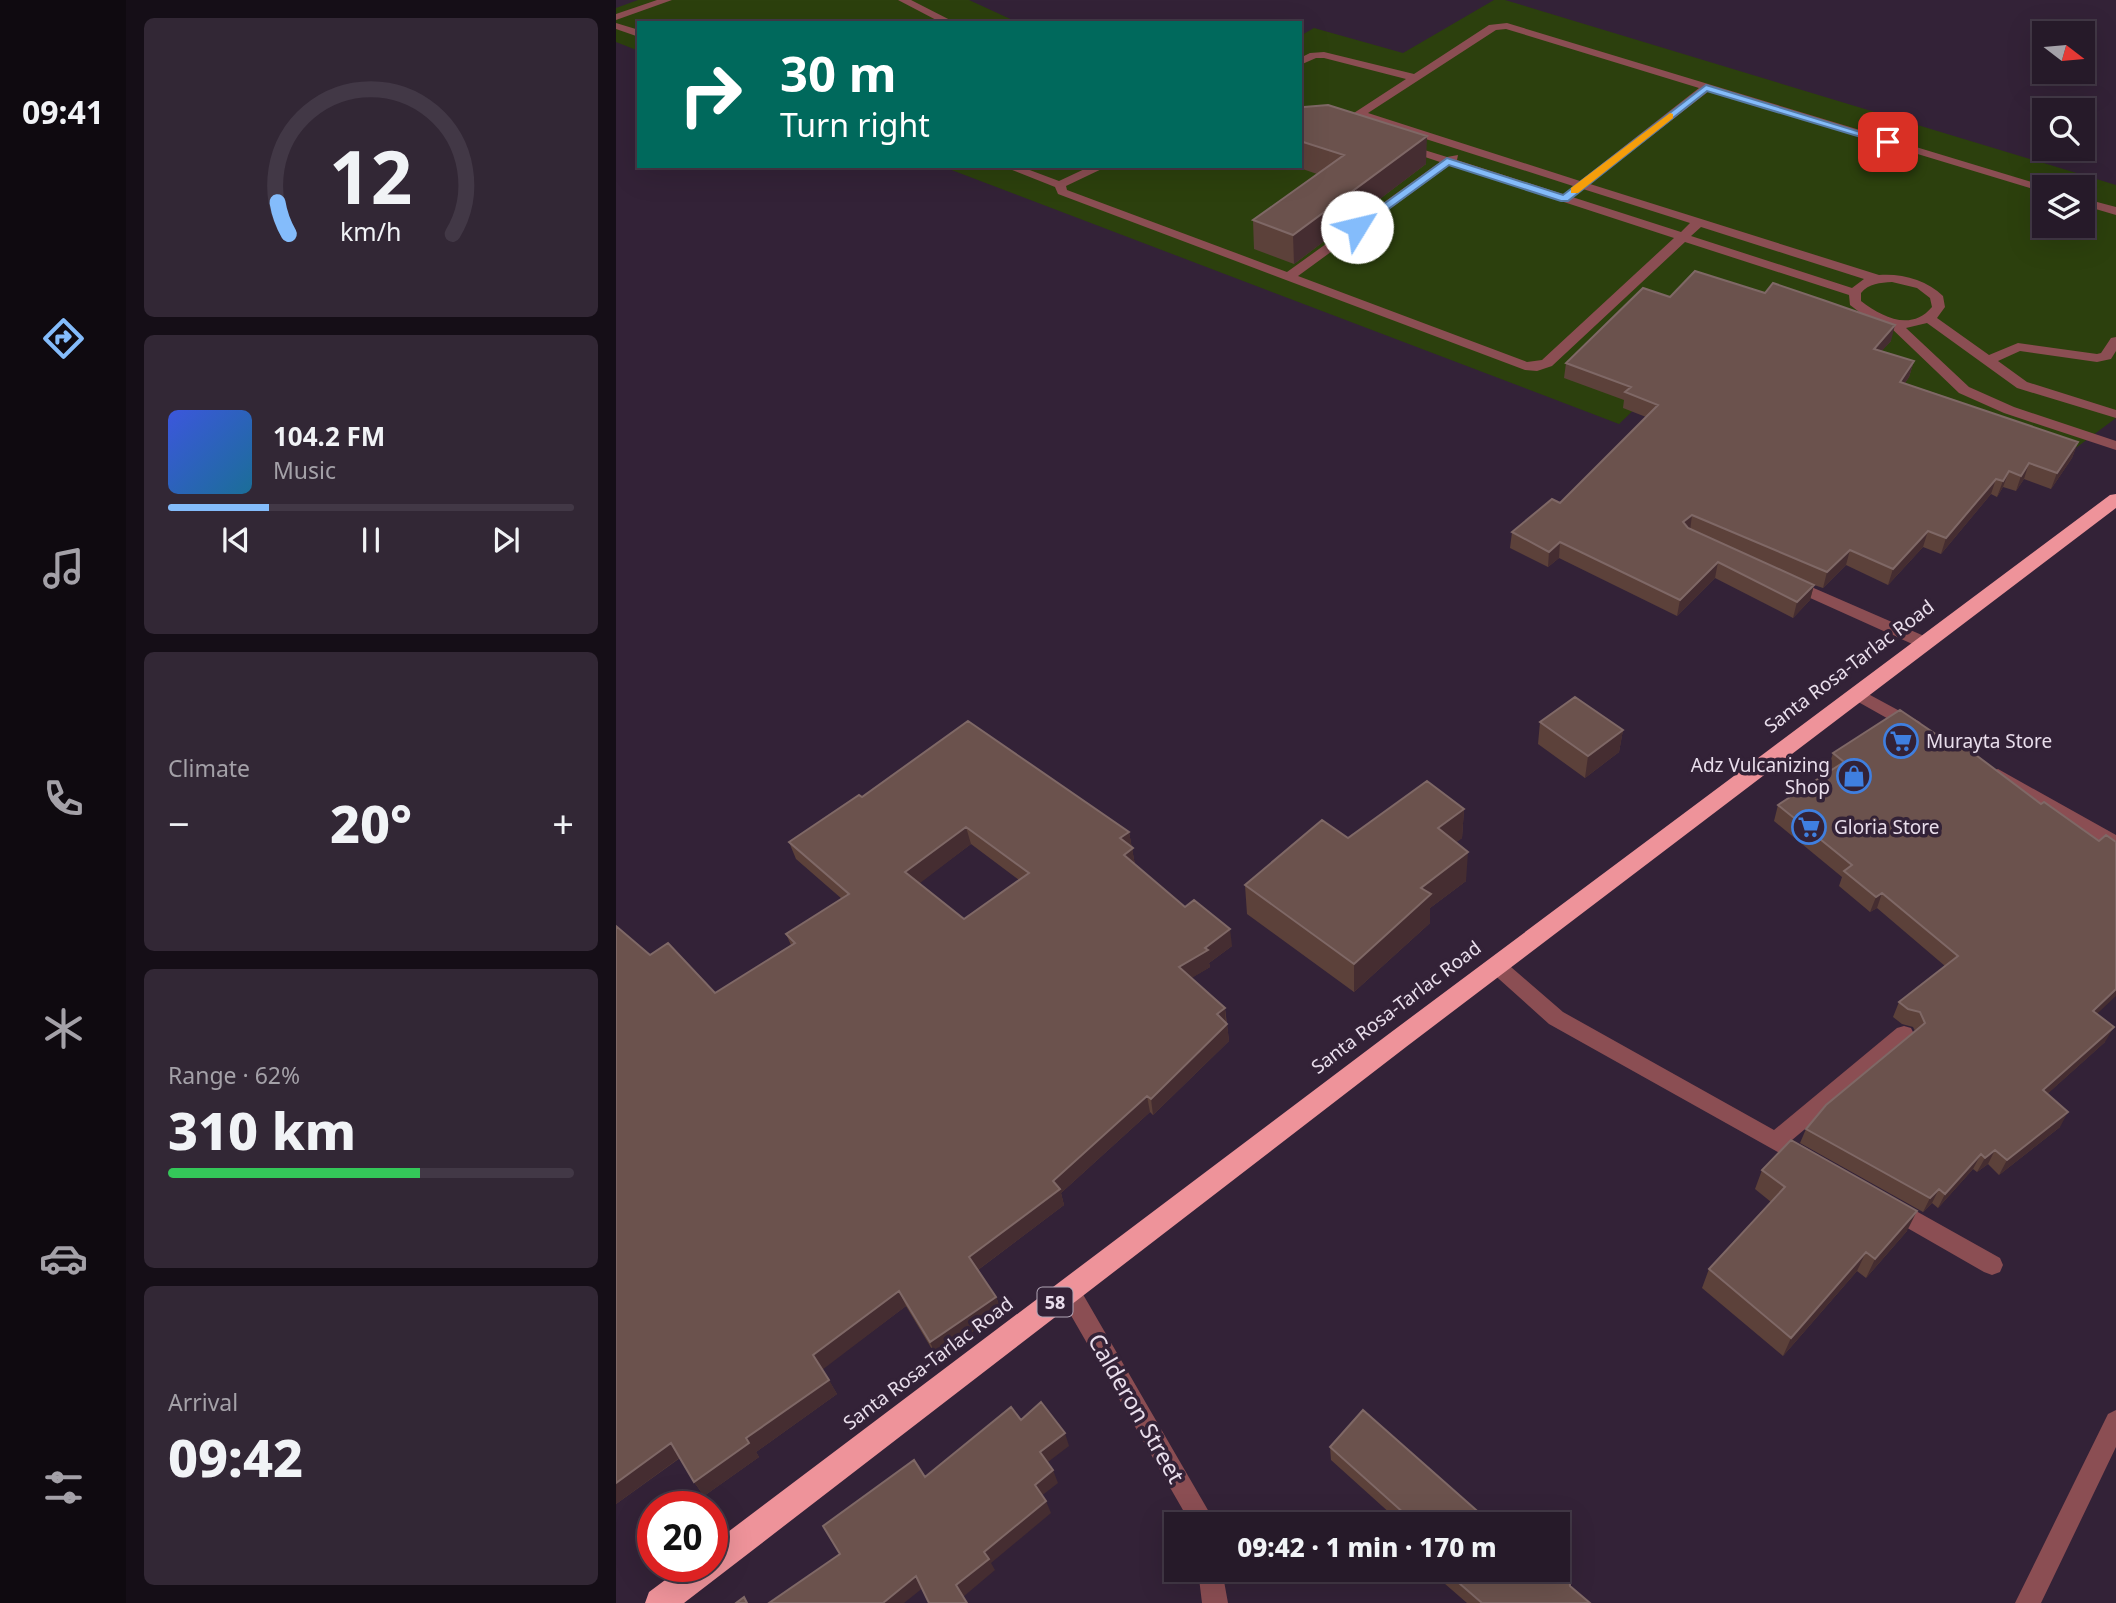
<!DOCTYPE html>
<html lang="en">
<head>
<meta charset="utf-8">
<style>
  body { margin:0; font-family:"Noto Sans",sans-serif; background:#322735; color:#f1f3f6; height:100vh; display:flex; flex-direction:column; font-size:26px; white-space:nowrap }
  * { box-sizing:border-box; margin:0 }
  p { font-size:23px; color:#a4a1a8 }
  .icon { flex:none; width:38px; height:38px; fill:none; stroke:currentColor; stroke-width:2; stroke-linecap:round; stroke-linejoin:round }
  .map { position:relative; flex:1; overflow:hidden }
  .side { display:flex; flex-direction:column; gap:18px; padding:18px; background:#150e17; width:490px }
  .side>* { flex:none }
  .top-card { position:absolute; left:21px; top:21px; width:665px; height:147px; border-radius:0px; box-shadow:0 7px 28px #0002,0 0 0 2px #423846; background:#00695c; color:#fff; overflow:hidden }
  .needle { width:46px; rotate:106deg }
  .tools { position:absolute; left:1416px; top:21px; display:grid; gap:14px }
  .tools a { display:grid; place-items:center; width:63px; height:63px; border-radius:0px; background:#261a29; box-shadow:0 7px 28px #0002,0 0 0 2px #423846; font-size:35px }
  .speed { position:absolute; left:21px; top:1491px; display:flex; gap:14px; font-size:35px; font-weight:700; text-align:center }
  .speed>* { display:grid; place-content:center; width:91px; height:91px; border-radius:50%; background:#261a29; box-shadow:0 7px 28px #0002,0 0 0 2px #423846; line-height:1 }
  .speed .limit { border:10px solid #d22; background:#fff; color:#111 }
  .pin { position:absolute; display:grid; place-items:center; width:60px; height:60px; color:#fff; margin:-30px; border-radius:14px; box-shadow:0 4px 10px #0006 }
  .me { position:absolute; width:77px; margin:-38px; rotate:54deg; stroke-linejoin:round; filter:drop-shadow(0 0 5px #0008) }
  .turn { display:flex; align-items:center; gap:24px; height:147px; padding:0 28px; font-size:32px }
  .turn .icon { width:91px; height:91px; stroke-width:2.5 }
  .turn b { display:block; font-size:49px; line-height:60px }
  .big { font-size:52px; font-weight:800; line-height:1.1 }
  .side .card { flex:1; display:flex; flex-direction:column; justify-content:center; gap:10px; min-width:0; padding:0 24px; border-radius:10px; background:#322735 }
  .side .dial { align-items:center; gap:0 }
  .dial svg { height:182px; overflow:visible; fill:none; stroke:#423846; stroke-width:7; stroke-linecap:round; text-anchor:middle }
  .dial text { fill:#f1f3f6; stroke:none }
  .song { display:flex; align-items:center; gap:21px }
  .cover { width:84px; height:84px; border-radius:10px; background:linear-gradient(135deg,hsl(230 70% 55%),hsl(200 70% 35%)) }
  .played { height:7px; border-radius:4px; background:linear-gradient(90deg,#84bcfb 25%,#423846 25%) }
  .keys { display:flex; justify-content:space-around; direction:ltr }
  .heat { display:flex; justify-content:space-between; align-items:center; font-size:38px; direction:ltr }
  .charge { height:10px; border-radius:5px; background:linear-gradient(90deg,#34c759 62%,#423846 0) }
  .trip { position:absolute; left:548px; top:1512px; width:406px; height:70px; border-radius:0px; background:#261a29; box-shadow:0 7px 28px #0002,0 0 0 2px #423846; font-weight:800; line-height:70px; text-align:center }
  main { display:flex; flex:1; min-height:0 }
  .dock { display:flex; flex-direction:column; width:126px; justify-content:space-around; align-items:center; background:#0f0a10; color:#a4a1a8 }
  .dock .icon { width:49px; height:49px }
  .dock .selected { color:#84bcfb }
  .dock b { font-size:32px; color:#f1f3f6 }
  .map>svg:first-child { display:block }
  .green { fill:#2c400d; fill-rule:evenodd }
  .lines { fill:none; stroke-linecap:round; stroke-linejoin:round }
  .minor { fill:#8b4e53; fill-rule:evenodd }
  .highway { fill:#ee939a; fill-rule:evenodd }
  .wall { fill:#5c413a; fill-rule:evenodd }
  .shaded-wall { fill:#452d31 }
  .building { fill:#6b524d; stroke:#7f6866; stroke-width:2; fill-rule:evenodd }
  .route { fill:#84bcfb; stroke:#567aa3; stroke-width:2 }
  .slow { fill:#f59e0b }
  .labels { text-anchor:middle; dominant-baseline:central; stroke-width:7; stroke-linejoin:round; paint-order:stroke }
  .shield { fill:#332237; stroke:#b2a6b6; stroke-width:2 }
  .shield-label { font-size:18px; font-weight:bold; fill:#e9deec }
  .street-label { font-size:19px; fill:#e9deec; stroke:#332237 }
  .poi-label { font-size:19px; fill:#e9deec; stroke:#332237; text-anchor:start }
  .near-street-label { font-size:23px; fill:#e9deec; stroke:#332237 }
</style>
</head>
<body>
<main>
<nav class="dock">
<b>09:41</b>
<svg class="icon selected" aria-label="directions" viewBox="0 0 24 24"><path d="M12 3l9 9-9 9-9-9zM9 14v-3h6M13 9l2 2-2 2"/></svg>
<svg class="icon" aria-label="music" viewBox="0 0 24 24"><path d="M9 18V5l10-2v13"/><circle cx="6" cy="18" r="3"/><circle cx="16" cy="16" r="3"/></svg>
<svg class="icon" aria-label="phone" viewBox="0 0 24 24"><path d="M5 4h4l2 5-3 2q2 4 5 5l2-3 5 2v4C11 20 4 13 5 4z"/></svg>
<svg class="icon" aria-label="climate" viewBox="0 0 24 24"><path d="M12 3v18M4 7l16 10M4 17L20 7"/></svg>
<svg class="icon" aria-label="car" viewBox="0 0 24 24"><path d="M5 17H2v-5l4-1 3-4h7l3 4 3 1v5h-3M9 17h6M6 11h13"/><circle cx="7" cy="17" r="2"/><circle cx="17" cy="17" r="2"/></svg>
<svg class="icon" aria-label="filters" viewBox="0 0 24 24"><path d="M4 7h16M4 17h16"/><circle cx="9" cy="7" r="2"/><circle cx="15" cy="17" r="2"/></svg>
</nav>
<section class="side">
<div class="card dial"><svg viewBox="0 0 100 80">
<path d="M14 69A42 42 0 1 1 86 69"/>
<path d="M14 69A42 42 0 0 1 9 55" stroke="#84bcfb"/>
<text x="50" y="56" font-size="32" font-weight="700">12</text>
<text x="50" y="72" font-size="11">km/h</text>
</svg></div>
<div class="card">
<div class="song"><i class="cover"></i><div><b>104.2 FM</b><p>Music</p></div></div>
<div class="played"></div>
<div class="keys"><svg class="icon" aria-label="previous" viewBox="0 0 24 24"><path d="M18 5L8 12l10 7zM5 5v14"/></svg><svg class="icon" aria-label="pause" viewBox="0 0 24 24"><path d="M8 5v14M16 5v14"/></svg><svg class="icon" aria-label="next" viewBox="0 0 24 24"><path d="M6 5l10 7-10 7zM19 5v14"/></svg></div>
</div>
<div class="card"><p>Climate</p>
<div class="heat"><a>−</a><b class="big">20°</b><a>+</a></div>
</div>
<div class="card"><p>Range · 62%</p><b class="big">310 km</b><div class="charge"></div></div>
<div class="card"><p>Arrival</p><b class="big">09:42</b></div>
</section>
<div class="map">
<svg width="1500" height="1603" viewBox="0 0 1500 1603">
  <rect width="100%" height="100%" fill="#332237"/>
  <path class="green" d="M22,0H353L403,23H23V51L0,42V8Z
    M878,0H889L1500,185V418L1453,453L1099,332L1003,424L325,166H684V36L698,28L787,53ZM1428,187H1466V226H1428Z"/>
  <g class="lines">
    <path class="minor" d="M41,0H56L0,20V14Z
      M282,0H295L340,23H326Z
      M0,23L23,30V37L0,29Z
      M891,23L1432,187H1428V193L1424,191L1093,91L974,184L1263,275C1285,273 1311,280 1327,296L1329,307L1321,318L1373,355L1402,343L1481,354L1485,353L1495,338L1500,337V351L1495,359L1481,362L1404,351L1382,361L1411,382L1500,410V418L1401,388L1311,323L1290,328L1353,387L1398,407L1500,441V450L1388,413L1343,393L1273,326L1255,321L1234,305L1233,295L1069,242L936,366L921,371L909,370L442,194L439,187L386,166H403L443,181L475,166H492L450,186L451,190L671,272L824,162L785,149L783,147L789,144L831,157L842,155L841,160L1065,232L1074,223L967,189L956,191L957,186L744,118L729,128H721V124L790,79L708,58H700L684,65V58L694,53L708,52L798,74L873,25ZM890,29L1083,88L964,181L752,113L880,30ZM834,165L1058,238L926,360L911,362L682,276ZM1085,227L1248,279L1236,288L1075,236ZM1276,282L1301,288L1314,298L1316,307C1295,332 1266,317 1245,301V293C1253,283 1264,283 1276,282Z
      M1466,198L1500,207V215L1466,205Z
      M1177,579L1315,639L1317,643L1309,648L1303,647L1172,588L1169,584L1172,580Z
      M1243,689L1304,722L1306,726L1304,730H1292L1237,699L1235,695Z
      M1382,769L1500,835V850L1376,779L1373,775L1376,771Z
      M881,958L888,961L947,1012L1158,1130L1281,1028L1288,1026L1295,1028L1298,1034L1295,1040L1176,1140L1194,1150L1197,1157L1194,1164L1187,1166L933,1024L874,971L871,966L874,961Z
      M1275,1197L1384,1258L1387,1265L1384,1272L1376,1275L1368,1272L1267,1214L1264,1207L1267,1200Z
      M453,1281L461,1284L600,1524H575L445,1298L442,1291L445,1284Z
      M1500,1410V1447L1425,1603H1399L1492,1414Z
      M582,1570H606L612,1603H586Z"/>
    <path class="highway" d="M1500,494V508L790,1047L68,1603H29L33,1592L68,1566H96V1544L774,1033L1494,495Z"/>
  </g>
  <path class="wall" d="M684,109L810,164L678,264L638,249L637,220L701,174L678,166H684Z
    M1054,297L1275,341L1265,351L1298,361L1293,377L1289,383L1462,442L1456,458L1435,489L1408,479L1400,491L1387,487L1381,497L1375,494L1325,554L1307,547L1272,585L1230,565L1207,588L1198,585L1194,600L1177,618L1099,578L1061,616L943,558L932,567L894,548L896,532L944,503L1030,417L1007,408L1008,400L948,378L950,363Z
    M1284,710L1481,1014L1489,1042L1431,1094L1444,1127L1383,1175L1372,1164L1361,1172L1357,1169L1322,1208L1316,1203L1307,1212L1184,1143L1190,1129L1299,1031L1297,1027L1286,1024L1277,1017L1283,1002L1329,966L1261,908L1254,912L1223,886L1226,877L1158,821L1162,805L1214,771L1212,769L1217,753Z
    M924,722L1007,730L1003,752L969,778L922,744Z
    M246,797L513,832L519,865L616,946L593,963L594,967L575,978L609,1008L613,1041L537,1115L534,1112L445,1193L448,1205L362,1270L380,1297L386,1312L320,1356L290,1306L206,1369L221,1394L140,1452L143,1457L88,1496L78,1482L64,1458L0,1504L34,955L99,993L175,945L170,934L226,899L180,859L173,842ZM355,844L403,880L348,919L303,883Z
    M848,809L846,838L840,842L850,881L814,908V923L738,992L631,914L629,885L732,838Z
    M1146,1170L1291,1231L1250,1278L1241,1271L1167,1356L1086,1288L1093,1269L1155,1202L1139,1189Z
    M714,1447L876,1524H786L715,1460Z
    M813,1570H942L954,1586L974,1603H851Z"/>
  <path class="shaded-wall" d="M811,136L810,164L678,264L677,235Z
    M1279,325L1275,341L1254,364L1258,349Z
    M1298,361L1293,377L1280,397L1284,382Z
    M1462,442L1456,458L1435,489L1441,473Z
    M1413,463L1408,479L1400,491L1405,476Z
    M1393,471L1387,487L1381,497L1387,481Z
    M1380,479L1375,494L1325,554L1330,538Z
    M1076,515L1074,531L1067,522Z
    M1312,531L1307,547L1272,585L1277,569Z
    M944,542L943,558L932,567L933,552Z
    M1234,550L1230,565L1207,588L1211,572Z
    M1102,562L1099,578L1061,616L1064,600Z
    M1198,585L1194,600L1177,618L1181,602Z
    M1007,730L1003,752L969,778L972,756Z
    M848,809L846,838L821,857L822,828Z
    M350,827L355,844L295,890L289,872Z
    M513,832L519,865L510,873L504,838Z
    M852,852L850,881L814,908V923L738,992V964L805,888Z
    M1266,893L1261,908L1254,912L1260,897Z
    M614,929L616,946L593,963L594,967L566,984L563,967Z
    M1500,989V996L1468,1026L1477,1011Z
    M609,1008L610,1025L601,1014Z
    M611,1024L613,1041L537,1115L535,1099Z
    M1498,1027L1489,1042L1419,1105L1427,1090Z
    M531,1096L534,1112L445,1193L448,1205L359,1272L353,1257Z
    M1452,1112L1444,1127L1383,1175L1391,1160Z
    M1379,1150L1372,1164L1361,1172L1369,1158Z
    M1365,1154L1357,1169L1322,1208L1329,1194Z
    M1323,1189L1316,1203L1307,1212L1314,1198Z
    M1301,1211L1291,1231L1250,1278L1259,1259Z
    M1250,1252L1241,1271L1167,1356L1175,1338Z
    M283,1291L290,1306L206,1370L197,1355Z
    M380,1297L386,1312L320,1356L314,1342Z
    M213,1380L221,1394L140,1452L143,1457L88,1496L78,1482L130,1438Z
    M449,1433L453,1446L428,1465L424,1452Z
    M55,1443L66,1456L0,1504V1483Z
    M437,1470L442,1483L424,1497L419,1485Z
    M430,1501L435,1513L375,1563L379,1570L347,1597L340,1585L368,1552Z
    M300,1576L308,1587L288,1603H267Z"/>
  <path class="building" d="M712,105L811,136L677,235L637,220L728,155L684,141V109L688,107Z
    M1079,271L1149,293L1157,283L1207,300L1279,325L1258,349L1298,361L1284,382L1462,442L1441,473L1413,463L1405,476L1393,471L1387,481L1380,479L1330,538L1312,531L1277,569L1234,550L1211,572L1076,515L1067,522L1072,528L1198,585L1181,602L1102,562L1064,600L944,542L933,552L896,532L936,499L944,503L1042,405L1009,392L1015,387L950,363L1027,288L1054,297Z
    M959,697L1007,730L972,756L924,722Z
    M1284,710L1327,739L1331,737L1348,746L1425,804L1428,802L1483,841L1490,835L1500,842V989L1477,1011L1498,1027L1427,1090L1452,1112L1391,1160L1379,1150L1369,1158L1365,1154L1329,1194L1323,1189L1314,1198L1190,1129L1210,1105L1309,1023L1304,1012L1292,1009L1283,1002L1342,956L1266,893L1260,897L1228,871L1236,865L1162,805L1228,762L1217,753Z
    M352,721L513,832L504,838L517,848L508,855L569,907L578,900L614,929L589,948L592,950L563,967L609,1008L601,1014L611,1024L535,1099L531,1096L437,1181L444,1189L353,1257L380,1297L314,1342L283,1291L197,1355L213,1380L130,1438L133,1443L78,1482L55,1443L0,1483V926L34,955L52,943L99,993L179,943L170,934L233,894L173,842L243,795L246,797ZM350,827L413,873L348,919L289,872Z
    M811,781L848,809L822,828L852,852L805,888L815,894L738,964L629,885L706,820L732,838Z
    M1175,1140L1301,1211L1259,1259L1250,1252L1175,1338L1093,1269L1169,1187L1146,1170Z
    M425,1402L449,1433L424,1452L437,1470L419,1485L430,1501L368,1552L373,1559L340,1585L351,1603H313L300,1576L267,1603H153L224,1554L207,1526L298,1460L309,1477L395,1407L405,1420Z
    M747,1410L876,1524H798L799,1523L714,1447Z
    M950,1536L954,1586L974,1603H866L828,1570H942V1537Z
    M128,1597L131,1603H120Z"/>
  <path class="route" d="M1090,85L1277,142L1268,144L1091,91L952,201H945L833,165L745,229L736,227L831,158L947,195Z"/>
  <path class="slow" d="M1054,113L1057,114V118L962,193H955V188Z"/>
  <defs>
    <g id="supermarket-ring" transform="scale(1.75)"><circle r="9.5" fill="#332237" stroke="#3f7fe0" stroke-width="1.5"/><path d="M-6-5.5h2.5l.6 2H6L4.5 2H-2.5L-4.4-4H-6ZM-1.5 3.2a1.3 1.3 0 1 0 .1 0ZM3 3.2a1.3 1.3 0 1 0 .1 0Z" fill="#3f7fe0"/></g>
    <g id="shop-ring" transform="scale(1.75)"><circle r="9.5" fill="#332237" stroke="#3f7fe0" stroke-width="1.5"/><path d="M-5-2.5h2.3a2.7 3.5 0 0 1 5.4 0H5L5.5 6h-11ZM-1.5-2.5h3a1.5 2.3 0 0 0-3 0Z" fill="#3f7fe0"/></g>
  </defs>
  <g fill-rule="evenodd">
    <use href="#supermarket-ring" x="1285" y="741"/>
    <use href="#shop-ring" x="1238" y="776"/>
    <use href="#supermarket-ring" x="1193" y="827"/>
  </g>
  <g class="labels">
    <rect class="shield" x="421.5" y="1287.5" width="35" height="29" rx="5"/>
    <g class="shield-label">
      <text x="439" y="1302">58</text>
    </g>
    <g class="street-label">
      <text transform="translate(1233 666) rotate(-37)">Santa Rosa-Tarlac Road</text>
      <text transform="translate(780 1007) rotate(-37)">Santa Rosa-Tarlac Road</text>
      <text transform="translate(312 1363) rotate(-37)">Santa Rosa-Tarlac Road</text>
    </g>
    <g class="poi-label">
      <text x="1310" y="741">Murayta Store</text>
      <text x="1214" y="765" text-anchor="end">Adz Vulcanizing<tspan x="1214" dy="22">Shop</tspan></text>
      <text x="1218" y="827">Gloria Store</text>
    </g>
    <g class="near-street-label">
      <text transform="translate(521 1408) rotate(60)">Calderon Street</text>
    </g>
  </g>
</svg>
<div class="tools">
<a><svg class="needle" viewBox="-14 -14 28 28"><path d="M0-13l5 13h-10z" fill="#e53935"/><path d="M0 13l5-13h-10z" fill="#a4a1a8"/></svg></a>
<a><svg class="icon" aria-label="search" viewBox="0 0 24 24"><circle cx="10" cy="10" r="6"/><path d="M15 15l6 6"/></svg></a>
<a><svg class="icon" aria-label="layers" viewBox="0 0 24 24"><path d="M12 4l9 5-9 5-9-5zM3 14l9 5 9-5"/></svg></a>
</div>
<div class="speed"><div class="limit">20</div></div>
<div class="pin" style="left:1272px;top:142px;background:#d93025"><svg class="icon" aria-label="arrive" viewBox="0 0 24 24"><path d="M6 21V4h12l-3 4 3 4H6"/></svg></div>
<svg class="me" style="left:741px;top:227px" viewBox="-20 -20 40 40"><circle r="19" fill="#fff"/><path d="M0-13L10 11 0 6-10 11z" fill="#84bcfb"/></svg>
<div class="trip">09:42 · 1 min · 170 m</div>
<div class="top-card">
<div class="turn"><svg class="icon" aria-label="right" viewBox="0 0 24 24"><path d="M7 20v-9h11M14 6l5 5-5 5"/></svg><div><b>30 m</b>Turn right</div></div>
</div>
</div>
</main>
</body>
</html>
